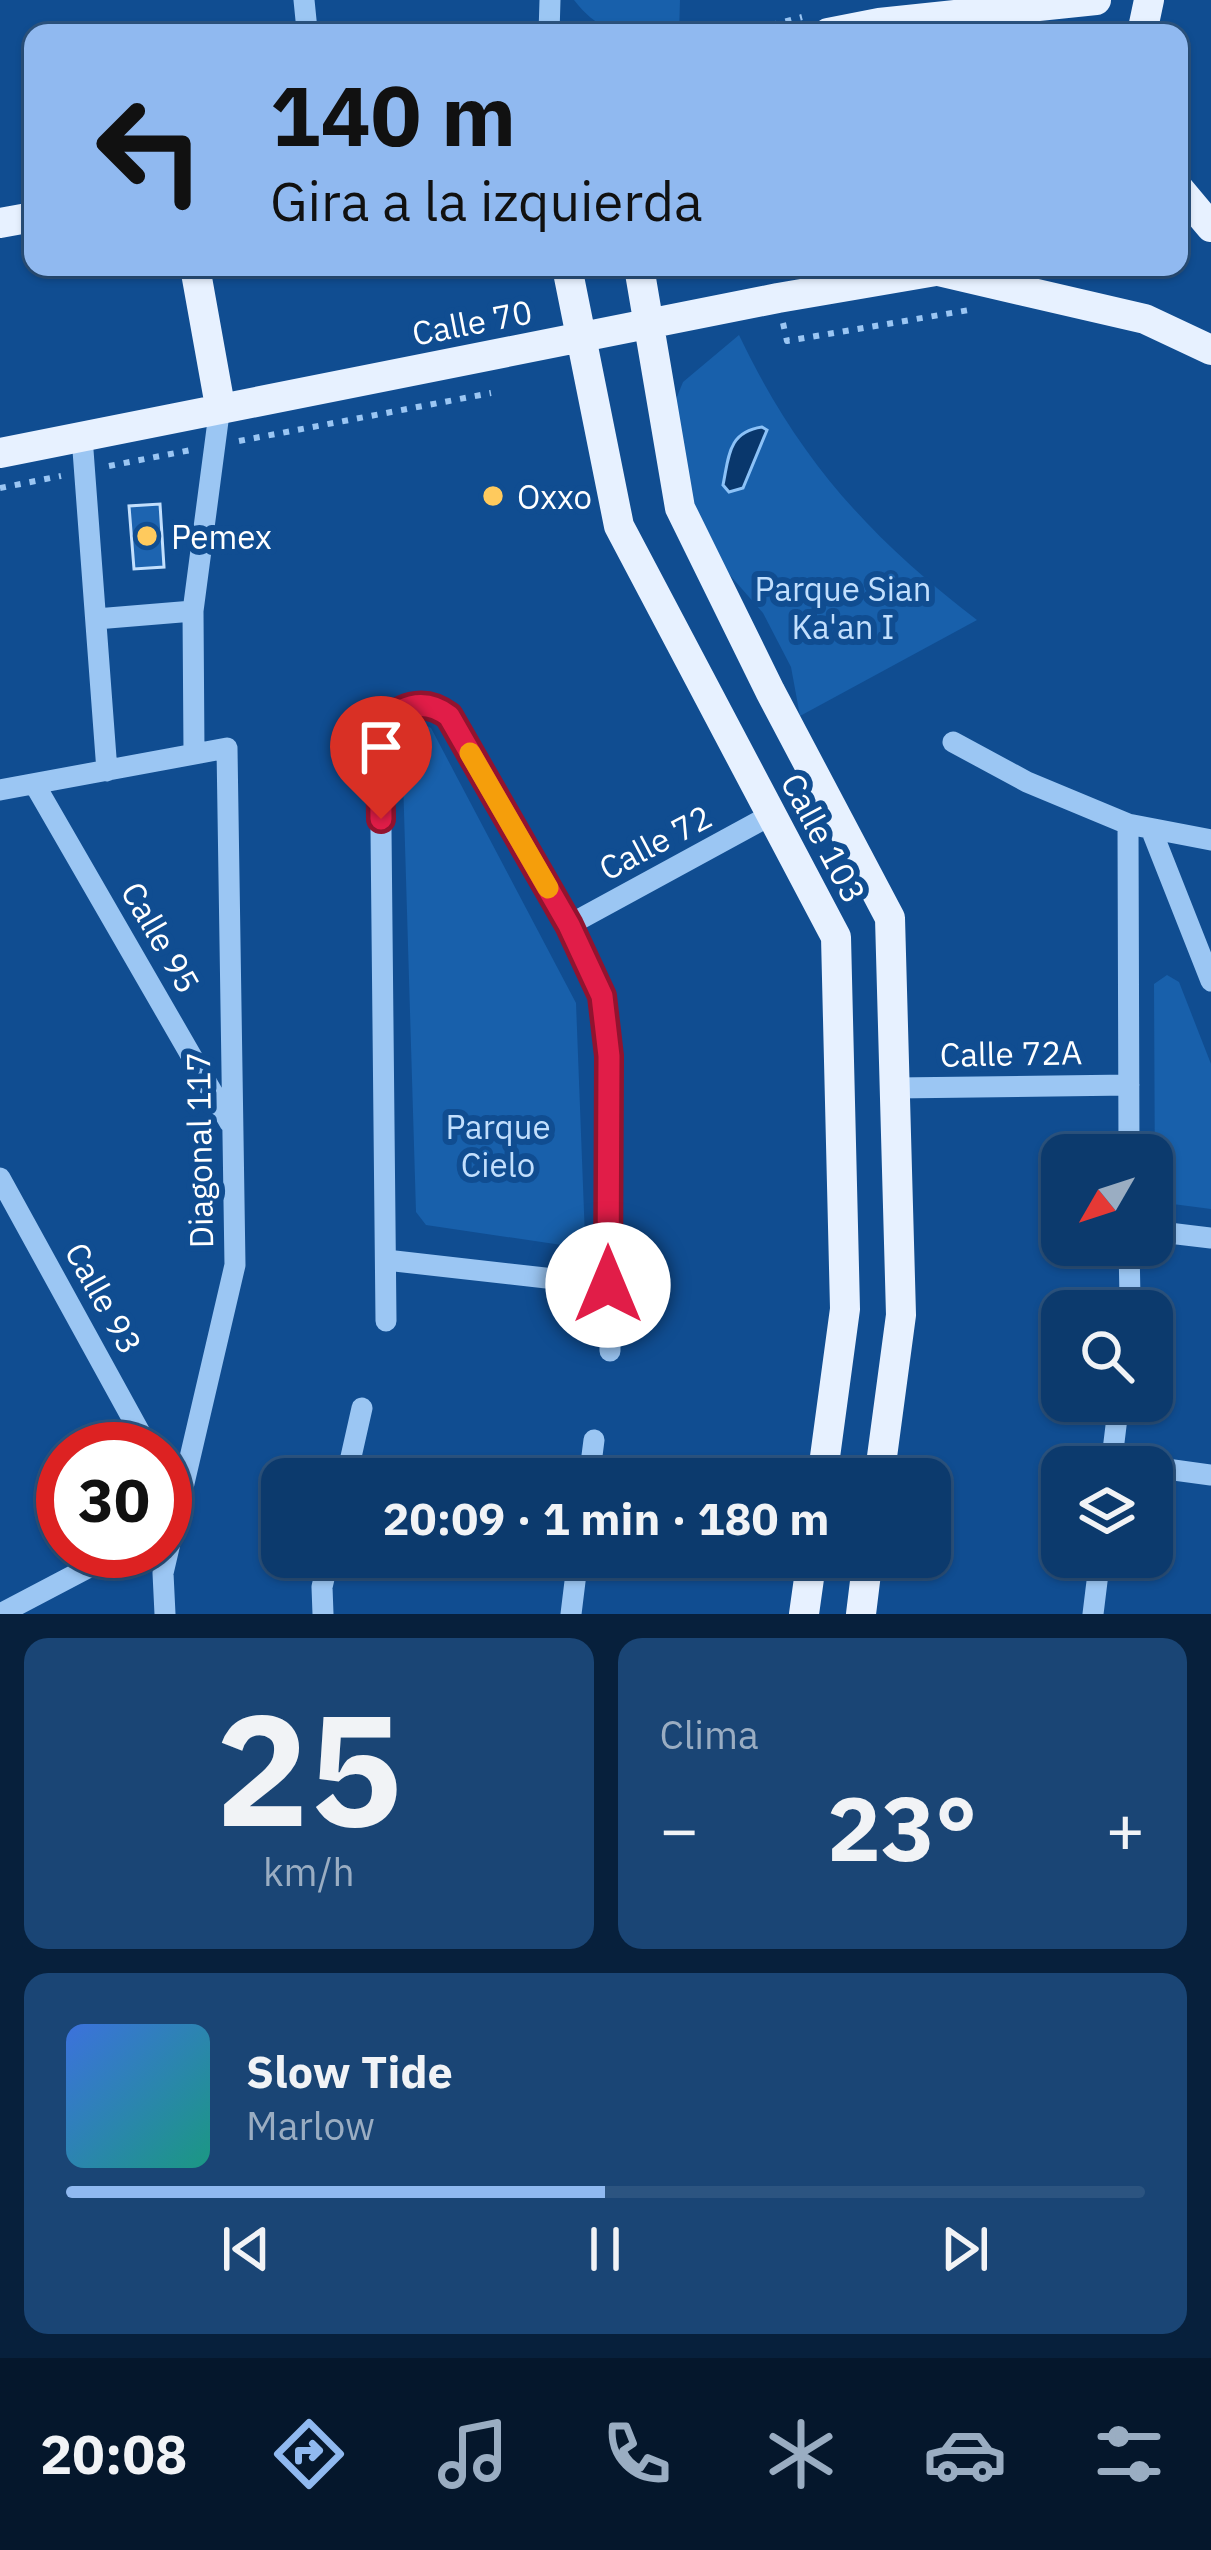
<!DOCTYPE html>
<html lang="es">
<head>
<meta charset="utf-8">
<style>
  body { margin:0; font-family:"IBM Plex Sans",sans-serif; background:#1a4575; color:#f1f3f6; height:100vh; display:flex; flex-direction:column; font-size:45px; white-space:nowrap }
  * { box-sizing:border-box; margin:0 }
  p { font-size:39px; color:#9aadc2 }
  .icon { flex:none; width:66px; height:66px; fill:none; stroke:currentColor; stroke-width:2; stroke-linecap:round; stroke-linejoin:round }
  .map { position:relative; height:1614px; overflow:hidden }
  .drawer { display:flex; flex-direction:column; gap:24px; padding:24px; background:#07203c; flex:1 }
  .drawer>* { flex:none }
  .guide { position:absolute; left:24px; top:24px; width:1164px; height:252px; border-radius:24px; box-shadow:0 3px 9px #0004,0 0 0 3px #2c5480; background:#90b9f0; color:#111; overflow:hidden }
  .needle { width:78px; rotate:231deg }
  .tools { position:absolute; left:1041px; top:1134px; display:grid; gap:24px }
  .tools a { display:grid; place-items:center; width:132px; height:132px; border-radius:24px; background:#0c3a6d; box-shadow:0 3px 9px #0004,0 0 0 3px #2c5480; font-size:60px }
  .speed { position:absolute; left:36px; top:1422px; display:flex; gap:24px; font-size:60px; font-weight:700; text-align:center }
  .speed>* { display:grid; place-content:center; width:156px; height:156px; border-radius:50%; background:#0c3a6d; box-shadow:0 3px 9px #0004,0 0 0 3px #2c5480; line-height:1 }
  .speed .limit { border:18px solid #d22; background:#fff; color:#111 }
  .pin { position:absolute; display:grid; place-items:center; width:102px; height:102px; color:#fff; margin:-123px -51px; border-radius:50% 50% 50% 0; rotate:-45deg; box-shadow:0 0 12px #0007 }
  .pin .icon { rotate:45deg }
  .me { position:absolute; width:132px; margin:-66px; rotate:0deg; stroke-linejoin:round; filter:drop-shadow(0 0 9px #0008) }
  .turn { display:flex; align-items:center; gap:42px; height:252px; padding:0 48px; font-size:54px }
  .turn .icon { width:156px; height:156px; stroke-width:2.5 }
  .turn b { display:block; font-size:84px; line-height:102px }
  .big { font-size:90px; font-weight:700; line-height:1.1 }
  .drawer .card { flex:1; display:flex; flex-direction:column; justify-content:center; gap:18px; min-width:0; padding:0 42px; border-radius:24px; background:#1a4575 }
  .drawer .dial { align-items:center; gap:0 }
  .dial b { font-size:156px; line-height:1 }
  .song { display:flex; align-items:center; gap:36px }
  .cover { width:144px; height:144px; border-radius:18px; background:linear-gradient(135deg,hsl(220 70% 55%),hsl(170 70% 35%)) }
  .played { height:12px; border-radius:6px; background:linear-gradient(90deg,#90b9f0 50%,#2c5480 50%) }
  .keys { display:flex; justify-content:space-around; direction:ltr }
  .heat { display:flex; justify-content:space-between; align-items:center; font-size:66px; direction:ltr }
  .drawer .tiles { flex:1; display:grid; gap:24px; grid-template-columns:1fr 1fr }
  .card:last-child { grid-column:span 2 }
  .trip { position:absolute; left:261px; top:1458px; width:690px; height:120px; border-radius:24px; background:#0c3a6d; box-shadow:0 3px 9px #0004,0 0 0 3px #2c5480; font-weight:700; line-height:120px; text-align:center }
  .tab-bar { display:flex; height:192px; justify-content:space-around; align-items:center; background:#05172c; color:#9aadc2 }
  .tab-bar .icon { width:84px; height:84px }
  .tab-bar .selected { color:#90b9f0 }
  .tab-bar b { font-size:54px; color:#f1f3f6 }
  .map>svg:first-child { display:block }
  .green { fill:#1860ab }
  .water { fill:#09376c; stroke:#8cc2f7; stroke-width:3 }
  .building { fill:#1d64b0; stroke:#c2dffd; stroke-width:3 }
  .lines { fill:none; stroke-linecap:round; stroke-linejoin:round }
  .path { stroke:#9bc6f3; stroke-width:6; stroke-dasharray:6 9; stroke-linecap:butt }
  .minor { stroke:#9bc6f3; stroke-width:21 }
  .major { stroke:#e7f1ff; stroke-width:30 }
  .route-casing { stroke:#92132f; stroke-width:30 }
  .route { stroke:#e11d48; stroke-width:21 }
  .slow { stroke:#f59e0b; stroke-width:21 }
  .poi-dot { fill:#ffca5d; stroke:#104d91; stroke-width:4.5 }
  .labels { text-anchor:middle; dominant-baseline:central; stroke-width:12; stroke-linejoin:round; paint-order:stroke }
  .street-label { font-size:33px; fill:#fff; stroke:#104d91 }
  .poi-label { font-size:33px; fill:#fff; stroke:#104d91; text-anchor:start }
  .park-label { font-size:33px; fill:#c2dffd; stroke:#104d91 }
</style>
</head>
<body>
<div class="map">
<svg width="1211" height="1614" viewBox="0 0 1211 1614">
  <rect width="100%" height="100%" fill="#104d91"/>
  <path class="green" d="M574,0H680L679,33C631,33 606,41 574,0Z
    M739,335C798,459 869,537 977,620L800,716L791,667L763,613L714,557L684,497L674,404L683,382Z
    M423,724L431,728L576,1003L585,1238L575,1247L426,1225L416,1212L402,745C405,730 409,726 423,724Z
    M1167,975L1179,982L1211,1064V1209L1165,1203L1155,1193L1154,984Z"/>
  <path class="water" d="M762,427L767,430L743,488L729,492L723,485C729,456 728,432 762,427Z"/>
  <path class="building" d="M160,504L164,567L134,569L129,506Z"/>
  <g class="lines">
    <path class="path" d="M742,33L802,17
      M783,323L787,341L969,310
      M239,441L491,393
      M109,466L191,450
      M0,488L61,476"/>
    <path class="minor" d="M304,0L307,30
      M549,33L550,0
      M82,437L107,771
      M96,619L193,611
      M953,742L1027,782L1128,824L1211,840
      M194,753L193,611L220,406
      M35,785L230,1123
      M0,790L227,748L235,1265L163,1573L165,1614
      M1128,824L1129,1155
      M1151,829L1211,981
      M569,925L771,815
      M895,1088L1129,1085
      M0,1178L149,1449
      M1152,1231L1211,1238
      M1129,1245L1130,1299
      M386,1260L608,1285
      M386,1321L380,731C397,705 424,696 449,716L569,925L602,996L609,1056L610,1351
      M1111,1467L1119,1401
      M1152,1467L1211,1475
      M346,1479L362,1408
      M589,1479L594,1440
      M0,1614L120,1551
      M323,1614L322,1587L329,1557
      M571,1614L578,1557
      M1093,1614L1100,1557"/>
    <path class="major" d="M828,33L879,23L1096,0
      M1142,33L1149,0
      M1179,189L1211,227
      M0,223L33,217
      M195,267L220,406
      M567,267L619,526L836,937L845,1309L822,1479
      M639,267L680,508L770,691L890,918L901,1315L879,1479
      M938,271L1145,319L1211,350
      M0,453L778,298L959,267
      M804,1614L812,1557
      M861,1614L868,1557"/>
  </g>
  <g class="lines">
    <g class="route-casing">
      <path id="route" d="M381,819L380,731C397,705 424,697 449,716L569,925L602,996L609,1056L608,1285"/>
    </g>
    <use href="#route" class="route"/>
    <path class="slow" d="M470,753L548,888"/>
  </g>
  <g class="poi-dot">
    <circle cx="493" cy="496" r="12"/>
    <circle cx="147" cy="536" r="12"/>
  </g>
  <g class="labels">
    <g class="street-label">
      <text transform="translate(472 322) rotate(-11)">Calle 70</text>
      <text transform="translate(824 838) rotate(62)">Calle 103</text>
      <text transform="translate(655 842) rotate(-28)">Calle 72</text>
      <text transform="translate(161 937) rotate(60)">Calle 95</text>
      <text transform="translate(1011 1053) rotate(-1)">Calle 72A</text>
      <text transform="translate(199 1150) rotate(-91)">Diagonal 117</text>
      <text transform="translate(104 1298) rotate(61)">Calle 93</text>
    </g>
    <g class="poi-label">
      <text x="517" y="496">Oxxo</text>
      <text x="171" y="536">Pemex</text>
    </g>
    <g class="park-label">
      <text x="843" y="588">Parque Sian<tspan x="843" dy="38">Ka'an I</tspan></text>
      <text x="498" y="1126">Parque<tspan x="498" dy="38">Cielo</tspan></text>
    </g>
  </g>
</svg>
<div class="tools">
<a><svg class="needle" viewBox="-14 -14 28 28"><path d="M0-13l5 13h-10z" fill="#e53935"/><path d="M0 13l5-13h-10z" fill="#9aadc2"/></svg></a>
<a><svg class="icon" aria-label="search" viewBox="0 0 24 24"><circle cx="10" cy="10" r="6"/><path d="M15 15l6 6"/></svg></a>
<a><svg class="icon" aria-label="layers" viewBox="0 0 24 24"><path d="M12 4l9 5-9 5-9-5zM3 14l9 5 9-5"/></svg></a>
</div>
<div class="speed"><div class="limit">30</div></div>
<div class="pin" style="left:381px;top:819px;background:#d93025"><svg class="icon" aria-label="arrive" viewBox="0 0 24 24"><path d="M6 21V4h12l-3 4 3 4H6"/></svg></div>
<svg class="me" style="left:608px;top:1285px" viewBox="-20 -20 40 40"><circle r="19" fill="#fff"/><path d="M0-13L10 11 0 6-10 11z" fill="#e11d48"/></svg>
<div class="trip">20:09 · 1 min · 180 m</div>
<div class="guide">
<div class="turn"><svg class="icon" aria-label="left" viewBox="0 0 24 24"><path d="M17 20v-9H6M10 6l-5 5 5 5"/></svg><div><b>140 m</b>Gira a la izquierda</div></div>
</div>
</div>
<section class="drawer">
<div class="tiles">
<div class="card dial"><b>25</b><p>km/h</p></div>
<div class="card"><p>Clima</p>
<div class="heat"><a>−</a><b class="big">23°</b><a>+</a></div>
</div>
<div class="card">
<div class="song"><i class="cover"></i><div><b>Slow Tide</b><p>Marlow</p></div></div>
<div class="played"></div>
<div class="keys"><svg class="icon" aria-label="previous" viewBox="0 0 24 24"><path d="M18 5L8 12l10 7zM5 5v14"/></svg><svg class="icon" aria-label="pause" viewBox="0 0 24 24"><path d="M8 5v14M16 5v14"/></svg><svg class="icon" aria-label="next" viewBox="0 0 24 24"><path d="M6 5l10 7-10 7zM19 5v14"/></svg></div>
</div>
</div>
</section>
<nav class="tab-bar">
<b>20:08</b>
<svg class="icon selected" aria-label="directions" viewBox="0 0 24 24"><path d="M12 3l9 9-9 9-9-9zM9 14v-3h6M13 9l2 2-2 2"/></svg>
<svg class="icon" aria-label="music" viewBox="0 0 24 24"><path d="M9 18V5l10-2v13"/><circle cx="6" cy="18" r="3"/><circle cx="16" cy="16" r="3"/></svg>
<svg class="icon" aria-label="phone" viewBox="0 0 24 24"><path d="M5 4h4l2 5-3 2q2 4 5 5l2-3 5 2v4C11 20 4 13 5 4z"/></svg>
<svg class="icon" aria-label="climate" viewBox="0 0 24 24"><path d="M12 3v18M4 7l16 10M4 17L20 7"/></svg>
<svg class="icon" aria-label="car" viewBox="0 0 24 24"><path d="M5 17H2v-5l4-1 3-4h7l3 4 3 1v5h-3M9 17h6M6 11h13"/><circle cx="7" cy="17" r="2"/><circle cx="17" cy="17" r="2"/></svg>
<svg class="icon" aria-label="filters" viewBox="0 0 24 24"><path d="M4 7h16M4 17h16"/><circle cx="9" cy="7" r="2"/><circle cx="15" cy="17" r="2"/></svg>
</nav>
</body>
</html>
